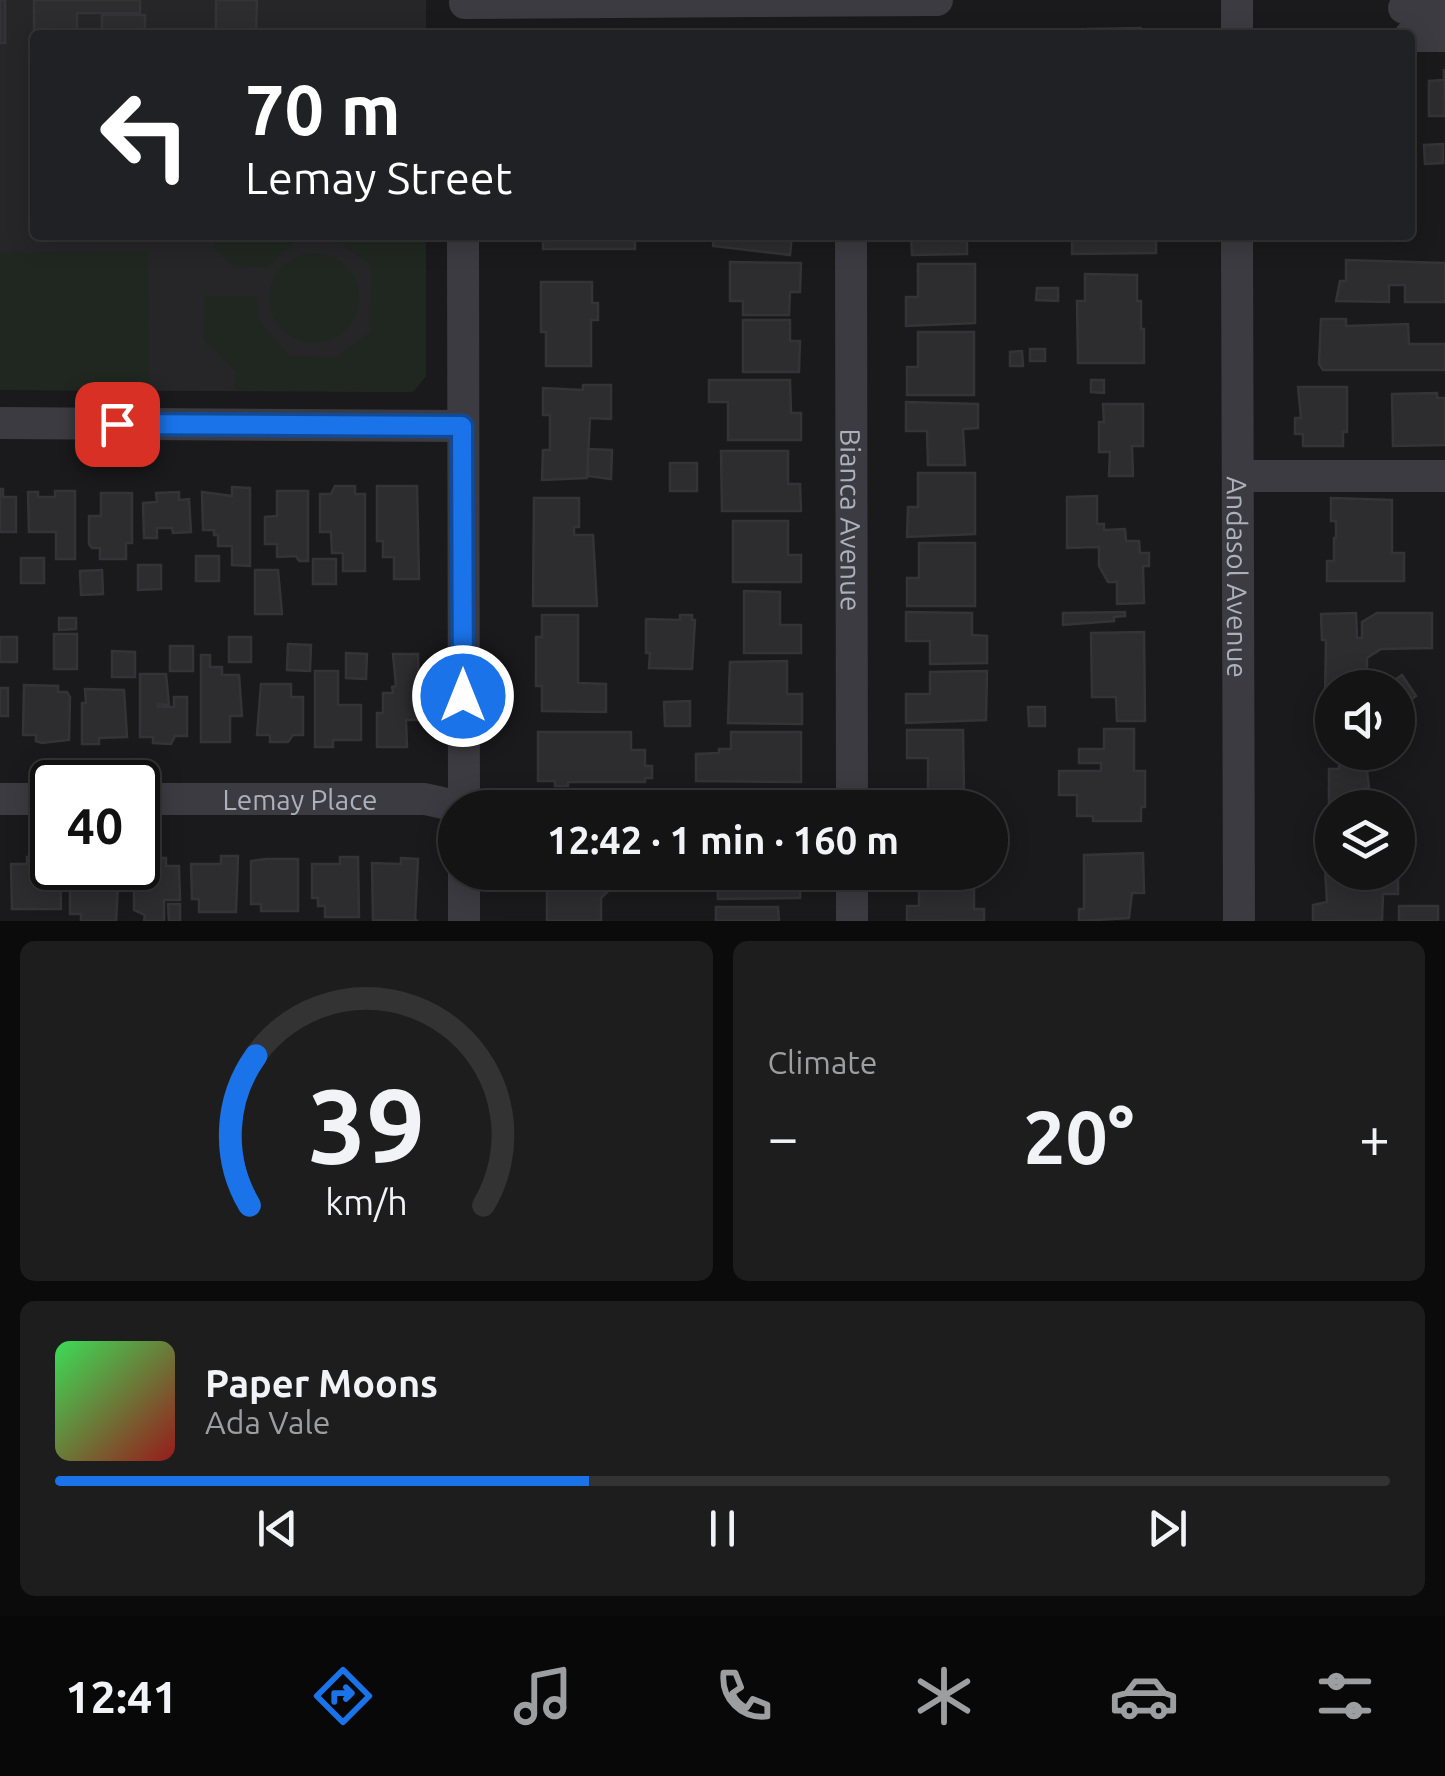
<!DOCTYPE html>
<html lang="en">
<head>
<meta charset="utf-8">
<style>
  body { margin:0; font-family:Ubuntu,sans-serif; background:#1d1d1e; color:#f1f3f6; height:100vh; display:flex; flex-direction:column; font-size:38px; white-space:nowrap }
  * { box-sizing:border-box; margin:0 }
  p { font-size:32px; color:#9d9ea0 }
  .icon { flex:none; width:55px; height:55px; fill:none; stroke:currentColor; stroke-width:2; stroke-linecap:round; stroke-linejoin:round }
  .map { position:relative; height:921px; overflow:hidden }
  .details { display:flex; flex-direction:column; gap:20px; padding:20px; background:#0b0b0c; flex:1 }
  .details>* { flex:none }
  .banner { position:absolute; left:30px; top:30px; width:1385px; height:210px; border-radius:10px; box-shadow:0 5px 25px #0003,0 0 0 2px #333334; background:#202124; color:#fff; overflow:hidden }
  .buttons { position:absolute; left:1315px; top:670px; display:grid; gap:20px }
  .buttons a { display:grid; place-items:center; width:100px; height:100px; border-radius:50%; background:#141415; box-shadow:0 5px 25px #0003,0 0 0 2px #333334; font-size:50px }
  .speed { position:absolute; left:30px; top:760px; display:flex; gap:20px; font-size:50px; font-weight:700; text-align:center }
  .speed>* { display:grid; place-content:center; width:130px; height:130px; border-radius:50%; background:#141415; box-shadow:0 5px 25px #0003,0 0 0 2px #333334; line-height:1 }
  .speed .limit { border:5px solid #111; border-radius:15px; background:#fff; color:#111 }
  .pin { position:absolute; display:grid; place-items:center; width:85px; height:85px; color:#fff; margin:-42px; border-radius:20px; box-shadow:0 5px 15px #0006 }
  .me { position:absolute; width:110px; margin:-55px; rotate:0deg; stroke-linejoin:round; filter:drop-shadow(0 0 8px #0008) }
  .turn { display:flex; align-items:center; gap:35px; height:210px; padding:0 50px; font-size:45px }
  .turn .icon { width:130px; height:130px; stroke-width:2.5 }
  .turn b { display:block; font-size:70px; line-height:85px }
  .big { font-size:75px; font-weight:700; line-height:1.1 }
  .details .widget { flex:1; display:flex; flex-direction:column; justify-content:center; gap:15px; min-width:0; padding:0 35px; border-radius:15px; background:#1d1d1e }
  .details .dial { align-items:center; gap:0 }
  .dial svg { height:260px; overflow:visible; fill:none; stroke:#333334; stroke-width:7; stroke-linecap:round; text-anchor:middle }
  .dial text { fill:#f1f3f6; stroke:none }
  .song { display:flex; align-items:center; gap:30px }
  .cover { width:120px; height:120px; border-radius:15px; background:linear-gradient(135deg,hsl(130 70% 55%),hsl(0 70% 35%)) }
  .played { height:10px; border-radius:5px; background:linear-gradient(90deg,#1a73e8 40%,#333334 40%) }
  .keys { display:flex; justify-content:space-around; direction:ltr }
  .heat { display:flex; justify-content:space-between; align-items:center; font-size:55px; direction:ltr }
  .details .tiles { flex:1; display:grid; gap:20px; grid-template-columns:1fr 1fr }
  .widget:last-child { grid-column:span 2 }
  .trip { position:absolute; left:438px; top:790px; width:570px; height:100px; border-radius:50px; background:#141415; box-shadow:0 5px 25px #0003,0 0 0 2px #333334; font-weight:700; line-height:100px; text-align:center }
  .menu { display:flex; height:160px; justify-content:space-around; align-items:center; background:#080808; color:#9d9ea0 }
  .menu .icon { width:70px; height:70px }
  .menu .selected { color:#1a73e8 }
  .menu b { font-size:45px; color:#f1f3f6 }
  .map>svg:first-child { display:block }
  .built { fill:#262629 }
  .green { fill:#202721 }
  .building { fill:#2d2d30; stroke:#343438; stroke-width:2.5 }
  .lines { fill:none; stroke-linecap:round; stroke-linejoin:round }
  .minor { stroke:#3b3b41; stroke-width:32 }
  .route-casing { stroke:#114b97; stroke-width:25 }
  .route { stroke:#1a73e8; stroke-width:18 }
  .labels { text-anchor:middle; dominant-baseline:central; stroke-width:10; stroke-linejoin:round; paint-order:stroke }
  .street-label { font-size:28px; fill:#adb0bb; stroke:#151517 }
</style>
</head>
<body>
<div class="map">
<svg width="1445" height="921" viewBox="0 0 1445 921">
  <rect width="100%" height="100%" fill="#1a1a1c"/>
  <path class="built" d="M0,0H426V35H35V235H426V376L413,392L0,390Z"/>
  <path class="green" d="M215,235H294L296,241L267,267L232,266L214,247Z
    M328,235H426V376L413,392L234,390L235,371L204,339L205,296H258V318L289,356L336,357L370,332L371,264Z
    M148,252L149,391L0,390V253Z
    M269 298a45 45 0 1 1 90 0a45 45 0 1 1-90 0Z"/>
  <path class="building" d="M0,0H5V43H0Z
    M34,0H140V13H77V35H35L34,48Z
    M216,0H257L256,35H216Z
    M102,15H145V35H102Z
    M1141,28L1143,35H1088V29Z
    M1444,69L1445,116H1429V81L1444,80Z
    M1443,144V163L1425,164L1424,145Z
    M543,235H635V249H543Z
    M714,235H792L790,255L713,246Z
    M911,235H967V254L912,255Z
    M1072,235H1156V253L1072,254Z
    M1346,260L1445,263V302H1405V285H1389V302L1336,301L1340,281H1346Z
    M730,262L801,263L800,292H790L789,315H743V301H730Z
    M918,264H975V323L906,326V297H918Z
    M1085,274L1137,275V301H1141V329H1144V363H1078L1077,301H1085Z
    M541,282H592V303H598V320H591V366H546V332H541Z
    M1037,288H1058V301L1036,300Z
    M1321,319H1346V326L1408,324L1409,344H1445V370H1323L1319,364Z
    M743,320H790V341H800L799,372H743Z
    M918,332H974V395H907V367H918Z
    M1030,349H1045V361H1030Z
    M1022,351L1023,366H1010V352Z
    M709,380H790L791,413H801V440H728V402H709Z
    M1091,380H1104V393L1091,392Z
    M583,385H611V419L590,418L587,478L542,480L543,450H550V415H543V388L583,390Z
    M1298,387H1347V432H1343V446H1303V434H1295V418H1301Z
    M1437,393V398H1445V445L1393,446L1392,394Z
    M906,402L978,404V428L963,429L965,465H928L927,431H906Z
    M1103,404H1143V446H1132L1133,476H1109L1110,452H1099V422H1104Z
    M588,449L612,450L611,479L588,476Z
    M721,451H788V484H800L801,511H722Z
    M670,463H697V491H670Z
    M918,473H975V534L907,537L908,507H918Z
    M335,486H355V494H365V571H343V553H332L331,532H320V494H331Z
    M377,486H417L419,579H394V557H383V541H377Z
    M232,487L250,488V566L232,565V546H218V535H214V530H203L202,492L232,496Z
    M0,489H3V497H16V532H0Z
    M55,491H75V559H56V532H29L28,492H38V497H55Z
    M277,491H308V561H299L296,556L277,557V544H265V517L277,516Z
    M179,492V500L189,499L191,532L173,533L172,528H157V538H144L143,503L157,502L156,493Z
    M101,493H132V543H126V559H100V548H92L89,544V516H101Z
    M1097,496V524H1104V530L1125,529L1126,541H1139L1140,553H1149V566H1143L1144,603L1117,604V582H1108L1099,566V547L1067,548V497Z
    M534,498H579V527H574V535H593L597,606H533Z
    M1331,498L1392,500V553H1404V581H1327V561H1334V538H1336V521H1331Z
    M733,521H788V555H801V582H733Z
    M919,543H975V606H907V578H919Z
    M196,556H219V581H196Z
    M21,558H44V583H21Z
    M313,559H336V584H313Z
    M138,565H161V589L138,590Z
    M102,570L103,594L81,595L80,571Z
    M255,570H278L282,614H255Z
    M744,591L780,592V625H801V653H744Z
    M906,612L972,613V635L987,636V663L930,664V641H906Z
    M1125,612V616L1114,617V621L1063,625V613Z
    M1356,613L1357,638H1362V622L1377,613H1432V648L1381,649L1367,658V669L1356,670V679L1365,683V688H1332V697L1325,698L1326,640H1322L1321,614Z
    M542,615H578V683L606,684V712L542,711V686H536V637H542Z
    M680,615H692V620H695L692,669L649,668L650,653H646V619L680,620Z
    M59,618H76V629L59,630Z
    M1144,632L1145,721H1117L1116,697H1092L1091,633Z
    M54,634H77V669H54Z
    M0,637H17V662H0Z
    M229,637H251V662H229Z
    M288,644L311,645L310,671L287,670Z
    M170,646H193V671H170Z
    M112,651L135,652V677H112Z
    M346,653L367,654L366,679L346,678Z
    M393,654H418L419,720H406L407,747H377V713H383V693H393L392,687L396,686Z
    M201,655H210V667H222V675H239L242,716H230V742H201Z
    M787,661V694H802V724L728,723L730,662Z
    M315,671H338V705H361V740H333V747H315Z
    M987,671L986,720L906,723V694H930V672Z
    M140,674H166L169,705L158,704V707H174V697H187V736H175L171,744L153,743V737H140Z
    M1402,675L1416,696L1398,709V688H1383Z
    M261,684H291V697H303V735H293L288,742H270V735H257Z
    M24,685L58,686V692H67L70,697L69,740L42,743L36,741V735H23Z
    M0,688H8V716H0Z
    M85,689L124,690L127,737L99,738V744H82V703H86Z
    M690,701V726H665L664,702Z
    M1028,707H1045V726H1029Z
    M1104,729H1134V771H1145V807H1141V821H1093V816H1077V795H1059V771H1101V763H1079V749H1104Z
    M907,730H963L964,793H928V758H907Z
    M538,732H631V750H645V766H652V778H645V782H568V786H555V781H538Z
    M731,732H801V782L696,781V754L719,753V749H731Z
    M1339,752H1365L1369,788H1365V797H1378V808H1332V813H1329V769H1339Z
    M918,801H975V808H918Z
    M1324,852H1332V872H1398V866V894H1383L1382,921H1313V905L1327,902Z
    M1143,853L1144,893H1132L1129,918L1079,921V909H1084V855Z
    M221,856H238L236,912H199V899H192L191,864H221Z
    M27,857H47V863L60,868L61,909H12L11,864H27Z
    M340,857H358L359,917H325V906H318V898H312V864H340Z
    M138,858H166V866H179L180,900H164V921H144L145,915L134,910V868H138Z
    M401,858L418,859L415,920L418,921L373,920L372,863L401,864Z
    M266,859H298V911H261V904H251V861Z
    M93,868H119L116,921H81V914H70V882H93Z
    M547,872H623L625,875L601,898V921H547Z
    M717,872H800V898L718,899Z
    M919,872H974V909H984V921H907V906H919Z
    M168,904H180V921H169Z
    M1399,906H1438V921H1399Z
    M716,907H778L779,921H716Z"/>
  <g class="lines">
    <g class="minor">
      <path d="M1237,0V35"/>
      <path d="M465,3L937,0"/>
      <path d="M1404,8H1445"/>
      <path d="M1410,36H1445"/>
      <path d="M463,235L464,808"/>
      <path id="s1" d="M851,235L852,808"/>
      <path id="s2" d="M1237,235L1239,921"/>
      <path d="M0,423L462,426"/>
      <path d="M1238,476H1445"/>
      <path d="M0,799H52"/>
      <path id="s3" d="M138,799H425L465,808"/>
      <path d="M852,872V921"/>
      <path d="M464,921V872"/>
    </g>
  </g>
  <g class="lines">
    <g class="route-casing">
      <path id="route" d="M117,424L462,426L463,696"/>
    </g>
    <use href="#route" class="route"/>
  </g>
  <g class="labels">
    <g class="street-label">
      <text stroke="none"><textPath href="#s1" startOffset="285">Bianca Avenue</textPath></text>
      <text stroke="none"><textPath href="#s2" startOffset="342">Andasol Avenue</textPath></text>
      <text stroke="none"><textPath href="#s3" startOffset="162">Lemay Place</textPath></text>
    </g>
  </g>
</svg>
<div class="buttons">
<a><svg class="icon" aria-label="sound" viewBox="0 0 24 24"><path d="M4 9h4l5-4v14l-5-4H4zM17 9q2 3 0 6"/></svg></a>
<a><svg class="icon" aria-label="layers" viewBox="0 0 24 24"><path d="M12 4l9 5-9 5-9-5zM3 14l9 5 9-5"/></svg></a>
</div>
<div class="speed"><div class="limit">40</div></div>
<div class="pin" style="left:117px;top:424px;background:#d93025"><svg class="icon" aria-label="arrive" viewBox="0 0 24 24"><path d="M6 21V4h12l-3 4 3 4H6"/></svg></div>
<svg class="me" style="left:463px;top:696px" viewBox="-20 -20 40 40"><circle r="17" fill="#1a73e8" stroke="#fff" stroke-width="3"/><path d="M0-11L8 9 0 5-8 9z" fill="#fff"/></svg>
<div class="trip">12:42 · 1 min · 160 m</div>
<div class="banner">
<div class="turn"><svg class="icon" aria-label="left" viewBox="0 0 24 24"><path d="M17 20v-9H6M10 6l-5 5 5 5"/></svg><div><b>70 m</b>Lemay Street</div></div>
</div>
</div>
<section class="details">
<div class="tiles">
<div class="widget dial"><svg viewBox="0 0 100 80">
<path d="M14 69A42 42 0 1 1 86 69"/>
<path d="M14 69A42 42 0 0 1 16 23" stroke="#1a73e8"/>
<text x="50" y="56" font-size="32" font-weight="700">39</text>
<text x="50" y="72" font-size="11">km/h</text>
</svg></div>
<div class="widget"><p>Climate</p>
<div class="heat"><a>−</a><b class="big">20°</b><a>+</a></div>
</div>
<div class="widget">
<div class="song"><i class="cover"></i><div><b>Paper Moons</b><p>Ada Vale</p></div></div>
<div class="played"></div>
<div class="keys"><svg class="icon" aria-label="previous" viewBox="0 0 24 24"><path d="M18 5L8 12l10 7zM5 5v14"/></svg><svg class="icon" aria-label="pause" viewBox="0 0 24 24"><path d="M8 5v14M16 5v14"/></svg><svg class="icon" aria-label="next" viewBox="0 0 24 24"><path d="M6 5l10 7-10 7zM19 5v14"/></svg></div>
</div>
</div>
</section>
<nav class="menu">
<b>12:41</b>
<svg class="icon selected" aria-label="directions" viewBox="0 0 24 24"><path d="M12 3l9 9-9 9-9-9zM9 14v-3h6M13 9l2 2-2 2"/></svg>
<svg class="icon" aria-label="music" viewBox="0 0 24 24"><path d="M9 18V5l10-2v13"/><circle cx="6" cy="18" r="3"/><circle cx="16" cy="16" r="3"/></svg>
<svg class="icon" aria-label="phone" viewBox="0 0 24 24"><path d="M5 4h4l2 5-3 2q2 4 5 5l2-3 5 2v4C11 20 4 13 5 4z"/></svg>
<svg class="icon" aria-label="climate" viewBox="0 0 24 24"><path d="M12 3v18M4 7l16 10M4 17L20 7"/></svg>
<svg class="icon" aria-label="car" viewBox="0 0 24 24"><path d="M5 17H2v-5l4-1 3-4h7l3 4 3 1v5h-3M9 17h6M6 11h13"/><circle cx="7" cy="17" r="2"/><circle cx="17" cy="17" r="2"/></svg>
<svg class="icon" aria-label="filters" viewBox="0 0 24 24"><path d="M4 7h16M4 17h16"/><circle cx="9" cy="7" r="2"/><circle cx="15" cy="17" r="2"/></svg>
</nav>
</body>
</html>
